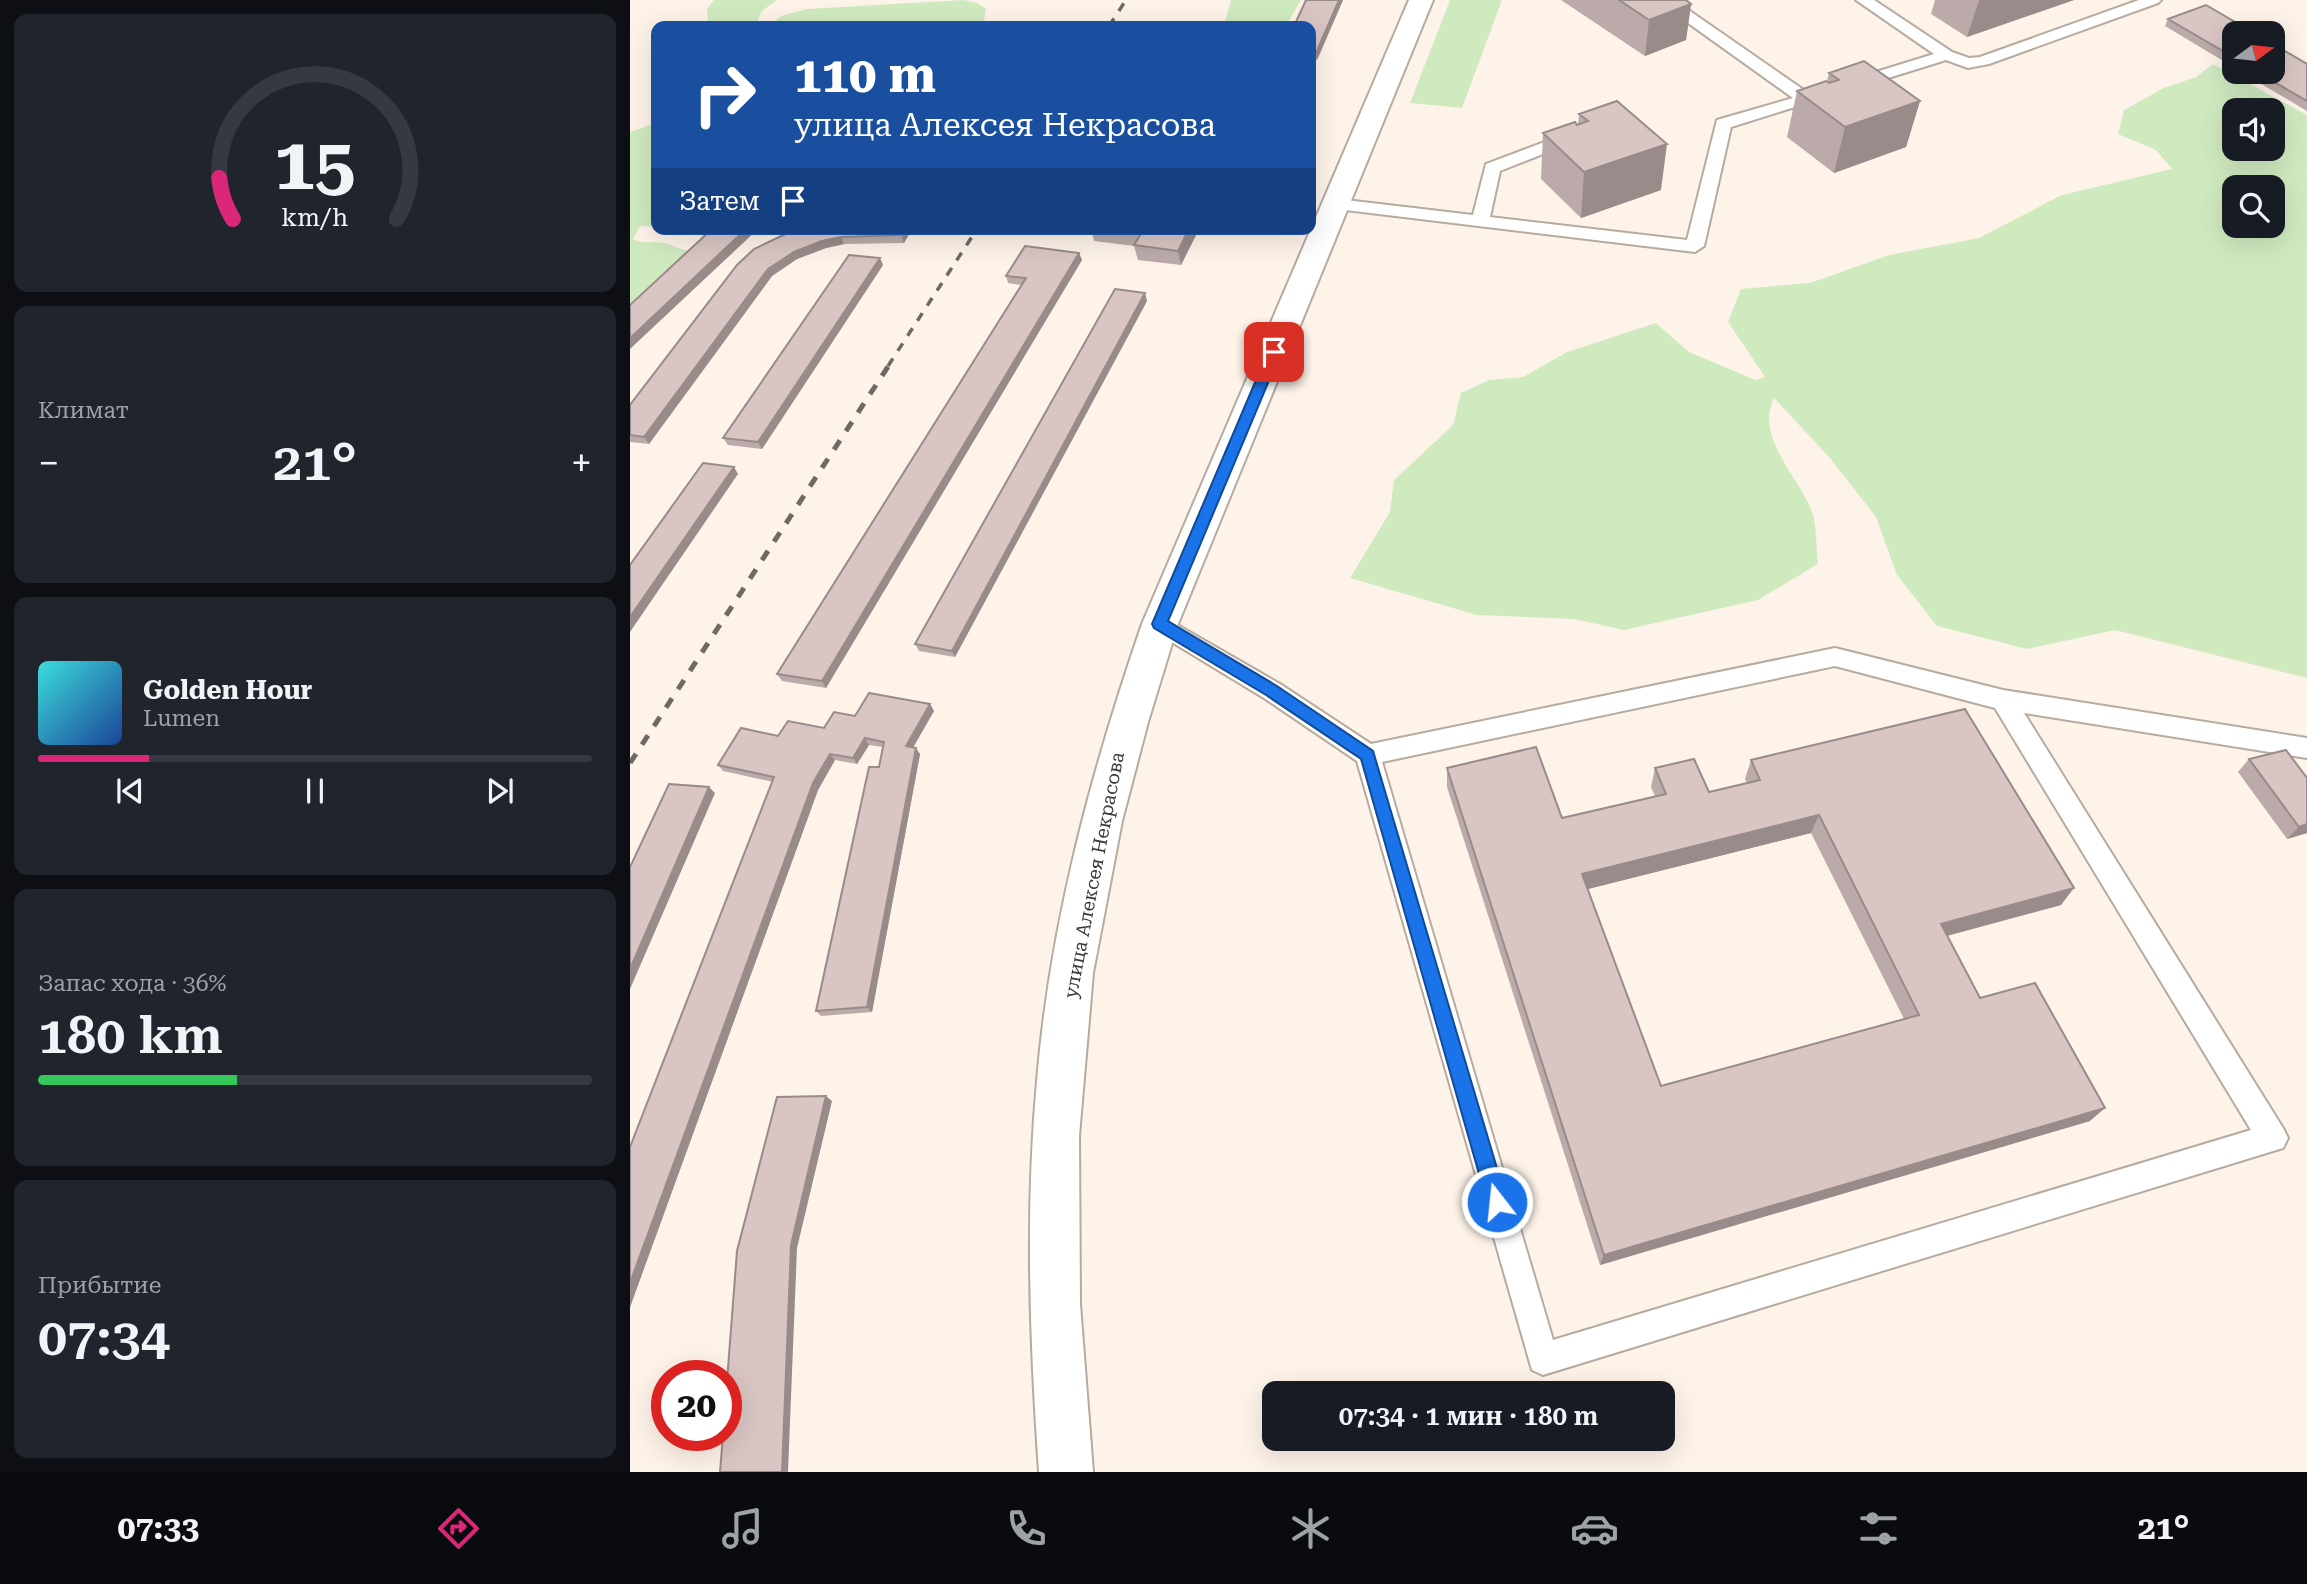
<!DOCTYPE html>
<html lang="ru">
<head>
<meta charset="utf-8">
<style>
  body { margin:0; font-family:"Roboto Serif",serif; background:#20242c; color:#f1f3f6; height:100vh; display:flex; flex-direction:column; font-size:26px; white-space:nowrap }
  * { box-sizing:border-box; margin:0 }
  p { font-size:23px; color:#9ea1a6 }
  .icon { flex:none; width:38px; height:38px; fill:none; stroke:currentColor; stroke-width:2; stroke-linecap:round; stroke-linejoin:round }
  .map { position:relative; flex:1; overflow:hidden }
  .sheet { display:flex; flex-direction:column; gap:14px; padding:14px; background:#0d0f14; width:630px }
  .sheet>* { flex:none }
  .hud { position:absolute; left:21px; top:21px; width:665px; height:214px; border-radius:14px; box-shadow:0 7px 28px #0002; background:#1a4fa0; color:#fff; overflow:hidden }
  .needle { width:46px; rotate:75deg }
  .controls { position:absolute; left:1592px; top:21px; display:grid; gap:14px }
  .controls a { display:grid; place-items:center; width:63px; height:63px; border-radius:14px; background:#171b24; box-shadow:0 7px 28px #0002; font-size:35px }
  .speed { position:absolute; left:21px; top:1360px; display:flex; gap:14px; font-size:35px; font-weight:700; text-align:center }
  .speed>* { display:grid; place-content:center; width:91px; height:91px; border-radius:50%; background:#171b24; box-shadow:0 7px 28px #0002; line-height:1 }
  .speed .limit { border:10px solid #d22; background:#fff; color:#111 }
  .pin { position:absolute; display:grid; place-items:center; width:60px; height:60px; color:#fff; margin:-30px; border-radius:14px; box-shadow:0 4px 10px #0006 }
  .me { position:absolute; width:77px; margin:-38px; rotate:344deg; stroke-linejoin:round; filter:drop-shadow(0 0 5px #0008) }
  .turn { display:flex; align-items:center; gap:24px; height:147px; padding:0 28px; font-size:32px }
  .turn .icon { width:91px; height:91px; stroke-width:2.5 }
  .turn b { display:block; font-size:49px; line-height:60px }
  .then { display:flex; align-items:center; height:66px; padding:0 28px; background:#0003; gap:14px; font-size:26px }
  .big { font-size:52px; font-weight:600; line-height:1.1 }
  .sheet .tile { flex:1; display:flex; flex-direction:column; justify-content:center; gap:10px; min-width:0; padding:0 24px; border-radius:14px; background:#20242c }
  .sheet .dial { align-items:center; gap:0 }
  .dial svg { height:182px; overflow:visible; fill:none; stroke:#363941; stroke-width:7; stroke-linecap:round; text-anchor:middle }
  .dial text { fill:#f1f3f6; stroke:none }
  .song { display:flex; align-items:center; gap:21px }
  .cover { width:84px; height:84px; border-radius:10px; background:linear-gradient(135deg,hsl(180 70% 55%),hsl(220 70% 35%)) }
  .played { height:7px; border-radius:4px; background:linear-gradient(90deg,#db2777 20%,#363941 20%) }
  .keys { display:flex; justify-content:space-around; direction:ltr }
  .heat { display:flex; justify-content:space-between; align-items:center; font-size:38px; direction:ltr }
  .charge { height:10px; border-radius:5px; background:linear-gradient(90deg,#34c759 36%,#363941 0) }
  .trip { position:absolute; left:632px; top:1381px; width:413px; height:70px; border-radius:14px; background:#171b24; box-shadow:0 7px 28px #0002; font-weight:600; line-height:70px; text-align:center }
  .menu { display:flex; height:112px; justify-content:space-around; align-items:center; background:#090b0e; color:#9ea1a6 }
  .menu .icon { width:49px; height:49px }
  .menu .active { color:#db2777 }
  .menu b { font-size:32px; color:#f1f3f6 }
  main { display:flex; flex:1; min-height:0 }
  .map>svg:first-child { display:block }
  .green { fill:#d0eac0; fill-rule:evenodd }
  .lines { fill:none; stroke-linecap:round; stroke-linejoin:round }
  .service-casing { stroke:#b7aa9f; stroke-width:4 }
  .tertiary-casing { stroke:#b7aa9f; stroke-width:4 }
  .service { fill:#fff; fill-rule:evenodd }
  .tertiary { fill:#fff; fill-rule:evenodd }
  .rail-far1 { stroke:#706963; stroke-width:3.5; stroke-dasharray:9 9; stroke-linecap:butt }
  .rail { stroke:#706963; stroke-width:5; stroke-dasharray:11 11; stroke-linecap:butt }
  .wall { fill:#bbaaa9; fill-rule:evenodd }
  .shaded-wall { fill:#988b89 }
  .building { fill:#d9c6c4; stroke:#988b89; stroke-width:2; fill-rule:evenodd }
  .route { fill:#1a73e8; stroke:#114b97; stroke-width:2 }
  .labels { text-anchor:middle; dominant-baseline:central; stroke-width:6; stroke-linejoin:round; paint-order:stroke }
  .street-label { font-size:19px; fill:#3d3733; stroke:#fff }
</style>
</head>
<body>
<main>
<section class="sheet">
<div class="tile dial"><svg viewBox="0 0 100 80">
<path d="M14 69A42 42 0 1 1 86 69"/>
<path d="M14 69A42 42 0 0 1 8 51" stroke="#db2777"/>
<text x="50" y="56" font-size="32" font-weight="700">15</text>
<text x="50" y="72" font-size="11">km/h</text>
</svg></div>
<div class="tile"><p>Климат</p>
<div class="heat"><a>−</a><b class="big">21°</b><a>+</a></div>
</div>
<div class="tile">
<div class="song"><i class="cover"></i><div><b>Golden Hour</b><p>Lumen</p></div></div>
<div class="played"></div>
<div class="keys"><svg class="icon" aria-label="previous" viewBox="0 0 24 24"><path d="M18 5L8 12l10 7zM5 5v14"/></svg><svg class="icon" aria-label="pause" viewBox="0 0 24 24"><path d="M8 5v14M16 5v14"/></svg><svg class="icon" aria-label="next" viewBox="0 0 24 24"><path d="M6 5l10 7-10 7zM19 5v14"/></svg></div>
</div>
<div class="tile"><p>Запас хода · 36%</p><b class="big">180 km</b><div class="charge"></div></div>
<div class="tile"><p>Прибытие</p><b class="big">07:34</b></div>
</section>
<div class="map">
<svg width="1677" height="1472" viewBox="0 0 1677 1472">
  <rect width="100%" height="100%" fill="#fef3e9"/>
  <path class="green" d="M84,0H147L132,11L125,26H82L78,23L77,9Z
    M334,0L347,3L356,9L353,26H140L151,16L177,9Z
    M601,0H671L656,26H594Z
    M820,0H872L832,108L780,103Z
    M1583,64L1677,115V678L1485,630L1397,649L1307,626L1267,575L1246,517L1199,457L1144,398C1125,437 1167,475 1181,509C1187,524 1186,547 1188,564L1128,600L994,630L944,619L847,615L720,578L760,512L764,480L823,425L831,393L859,380L893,377L937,352L1026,323L1059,352L1125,380L1135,377L1098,322L1111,289L1180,283L1259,255L1349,238L1432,195L1542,169L1526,150L1488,134L1494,110L1534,88L1566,77ZM1643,110V149H1605V110ZM1643,187V226H1605V187Z
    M26,123V227L10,226L3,239C13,244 22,241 33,243C43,244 48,250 61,251L0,335V132Z"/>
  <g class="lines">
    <g class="service-casing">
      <path id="service" d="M1026,0H1044L1178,93L1304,54L1226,0H1244L1322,52L1339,58L1350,57L1509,0H1531L1528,3L1359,64L1338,68L1316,60L1101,127L1074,246L1065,252L707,209L698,204L707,199L843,215L856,164L917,141L923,142L925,146L923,150L870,171L860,217L1057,240L1087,120L1163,98Z
        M530,615L650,684L741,744L1205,648L1373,690L1677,738V758L1394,713L1653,1128L1658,1138L1653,1148L913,1375L902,1370L727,761L634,698L522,630L518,624L522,618ZM1205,666L1365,708L1621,1130L923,1340L752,762Z"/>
    </g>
    <g class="tertiary-casing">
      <path id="tertiary" d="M779,0H803L548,624L518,722L492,821L463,973L449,1136L450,1304L463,1472H409C400,1342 395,1212 407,1081C420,924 461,772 512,624Z"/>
    </g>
    <use href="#service" class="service"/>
    <use href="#tertiary" class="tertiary"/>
    <path class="rail-far1" d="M479,26L496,0
      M258,366L347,229"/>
    <path class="rail" d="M0,763L259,365"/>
  </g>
  <path class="wall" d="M713,0L687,60H681V26Z
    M931,0H1056L1061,4L1056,40L1015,56Z
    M1305,0H1444L1337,37L1301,14Z
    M1538,19L1605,33V68L1535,26Z
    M1677,64V111L1611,72H1643Z
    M1199,73L1290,101L1276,147L1204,173L1157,137L1167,91L1197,81Z
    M949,114L1031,190L951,218L911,179L913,133L948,124Z
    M166,229H282L274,243L214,244L196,248L167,259L142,276L19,444L0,442V405Z
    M436,229H569L551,265L508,260L504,246L464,241L462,232Z
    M449,253L452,260L196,688L152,681L147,674L392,285L378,283L376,276Z
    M253,265L132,449L98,445L93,438Z
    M517,301L325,657L289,651L285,644Z
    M300,704L304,711L283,747L290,754L242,1012L191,1016L186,1011L249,767L253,747L239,745L227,764L205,760L188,790L0,1307V1147L143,782L93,771L88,765L148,736L194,728L225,716Z
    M1619,759L1677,833L1657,839L1608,772Z
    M1121,760L1431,905L1317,936L1350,998L1460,1121L970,1265L817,787V768L932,818L1025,796L1021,787L1025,768L1079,792L1117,783L1115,779ZM1181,833L1274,1019L1031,1086L958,889Z"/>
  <path class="shaded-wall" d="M709,0H713L687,60L686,53Z
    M1349,0H1444L1337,37Z
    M1061,4L1056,40L1015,56L1019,20Z
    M1290,101L1276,147L1204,173L1215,127Z
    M1037,144L1031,190L951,218L954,172Z
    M116,229H128L0,349V338Z
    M274,229H282L274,243L271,235Z
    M559,229H569L551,265L548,251Z
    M211,237L214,244L196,248L167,259L142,276L19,444L14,437L138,269L164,252L192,241Z
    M449,253L452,260L196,688L192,681Z
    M250,258L253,265L132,449L128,442Z
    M515,293L517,301L325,657L322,651Z
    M104,467L108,474L0,632V617Z
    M300,704L304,711L280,753L276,746Z
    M235,738L239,745L227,764L223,758Z
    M286,748L290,754L242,1012L237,1007Z
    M200,754L205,760L188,790L0,1307V1283L183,783Z
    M79,787L85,793L0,989V969Z
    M1189,815L1181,833L950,891L952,874Z
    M1677,824V833L1657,839L1669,827Z
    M1444,888L1431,905L1301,940L1311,924Z
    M196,1096L202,1101L167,1248L158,1472H152L161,1245Z
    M1475,1108L1460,1121L970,1265L974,1255Z"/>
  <path class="building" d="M676,0H709L686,53H681V26H664Z
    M989,0H1056L1061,4L1019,20Z
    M1576,5L1624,33H1605V58L1538,19Z
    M1643,44L1677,64V101L1627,72H1643Z
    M1234,61L1290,101L1215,127L1167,91L1196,81L1199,83L1209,80L1199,73Z
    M987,101L1037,144L954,172L913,133L945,122L947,125L958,121L949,114Z
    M82,229H116L0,338V305Z
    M166,229H274L271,235L211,237L192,241L164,252L138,269L14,437L0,435V405L107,265L124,249Z
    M486,229H559L548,251L504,245L512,232Z
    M395,246L449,253L192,681L147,674L396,278L376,276Z
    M219,255L250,258L128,442L93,438Z
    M485,289L515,293L322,651L285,644Z
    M73,463L104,467L0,617V565Z
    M239,693L300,704L276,746L286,748L237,1007L186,1011L239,767H249L254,742L235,738L223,758L200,754L183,783L0,1283V1147L144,777L88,765L111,728L148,736L158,721L194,728L204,712L225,716Z
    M1335,709L1444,888L1311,924L1350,998L1405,983L1475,1108L974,1255L817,768L906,747L932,818L1036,794L1025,768L1064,759L1079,792L1130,780L1121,760ZM1189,815L1289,1015L1031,1086L952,874Z
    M1656,750L1677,778V824L1669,827L1619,759Z
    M39,784L79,787L0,969V867Z
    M196,1096L161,1245L152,1472H90L93,1435H96V1394L107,1251L147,1097Z"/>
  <path class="route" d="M644,348L651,352L538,621L647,686L743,751L877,1202L874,1209L867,1212L860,1209L857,1202L731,759L636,695L524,628L522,624L638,352Z"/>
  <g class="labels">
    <g class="street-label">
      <text transform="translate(464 875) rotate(-79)">улица Алексея Некрасова</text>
    </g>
  </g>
</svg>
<div class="controls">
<a><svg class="needle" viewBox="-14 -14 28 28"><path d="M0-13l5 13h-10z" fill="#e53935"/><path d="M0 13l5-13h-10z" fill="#9ea1a6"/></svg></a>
<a><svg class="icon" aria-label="sound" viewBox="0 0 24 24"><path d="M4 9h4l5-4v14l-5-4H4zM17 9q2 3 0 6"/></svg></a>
<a><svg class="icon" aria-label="search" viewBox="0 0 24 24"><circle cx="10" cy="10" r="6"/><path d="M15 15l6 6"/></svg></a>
</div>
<div class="speed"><div class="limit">20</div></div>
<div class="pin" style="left:644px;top:352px;background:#d93025"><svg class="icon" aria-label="arrive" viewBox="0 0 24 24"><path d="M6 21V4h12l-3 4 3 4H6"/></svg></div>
<svg class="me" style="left:867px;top:1202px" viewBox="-20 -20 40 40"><circle r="17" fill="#1a73e8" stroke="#fff" stroke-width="3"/><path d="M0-11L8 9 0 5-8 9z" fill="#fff"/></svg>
<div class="trip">07:34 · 1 мин · 180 m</div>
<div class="hud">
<div class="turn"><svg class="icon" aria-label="right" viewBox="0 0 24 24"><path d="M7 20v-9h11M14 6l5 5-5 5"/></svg><div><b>110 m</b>улица Алексея Некрасова</div></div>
<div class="then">Затем<svg class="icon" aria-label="arrive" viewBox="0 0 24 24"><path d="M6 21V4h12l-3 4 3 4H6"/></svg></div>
</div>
</div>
</main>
<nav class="menu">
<b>07:33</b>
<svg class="icon active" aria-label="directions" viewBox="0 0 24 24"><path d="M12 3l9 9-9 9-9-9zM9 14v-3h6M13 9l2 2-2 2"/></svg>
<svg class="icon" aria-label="music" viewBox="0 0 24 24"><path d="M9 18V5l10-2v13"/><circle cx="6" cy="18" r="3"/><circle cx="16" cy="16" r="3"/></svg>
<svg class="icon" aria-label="phone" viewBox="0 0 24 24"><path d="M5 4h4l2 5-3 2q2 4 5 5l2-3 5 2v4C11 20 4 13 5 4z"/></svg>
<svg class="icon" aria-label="climate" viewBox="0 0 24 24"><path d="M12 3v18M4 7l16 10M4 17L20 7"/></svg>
<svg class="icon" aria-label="car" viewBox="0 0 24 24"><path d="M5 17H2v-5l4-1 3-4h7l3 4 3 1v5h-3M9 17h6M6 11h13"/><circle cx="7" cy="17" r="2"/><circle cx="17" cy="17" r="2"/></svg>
<svg class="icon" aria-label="filters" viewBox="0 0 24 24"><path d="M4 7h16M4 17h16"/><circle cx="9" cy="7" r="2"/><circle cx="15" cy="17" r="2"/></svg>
<b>21°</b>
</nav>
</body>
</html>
